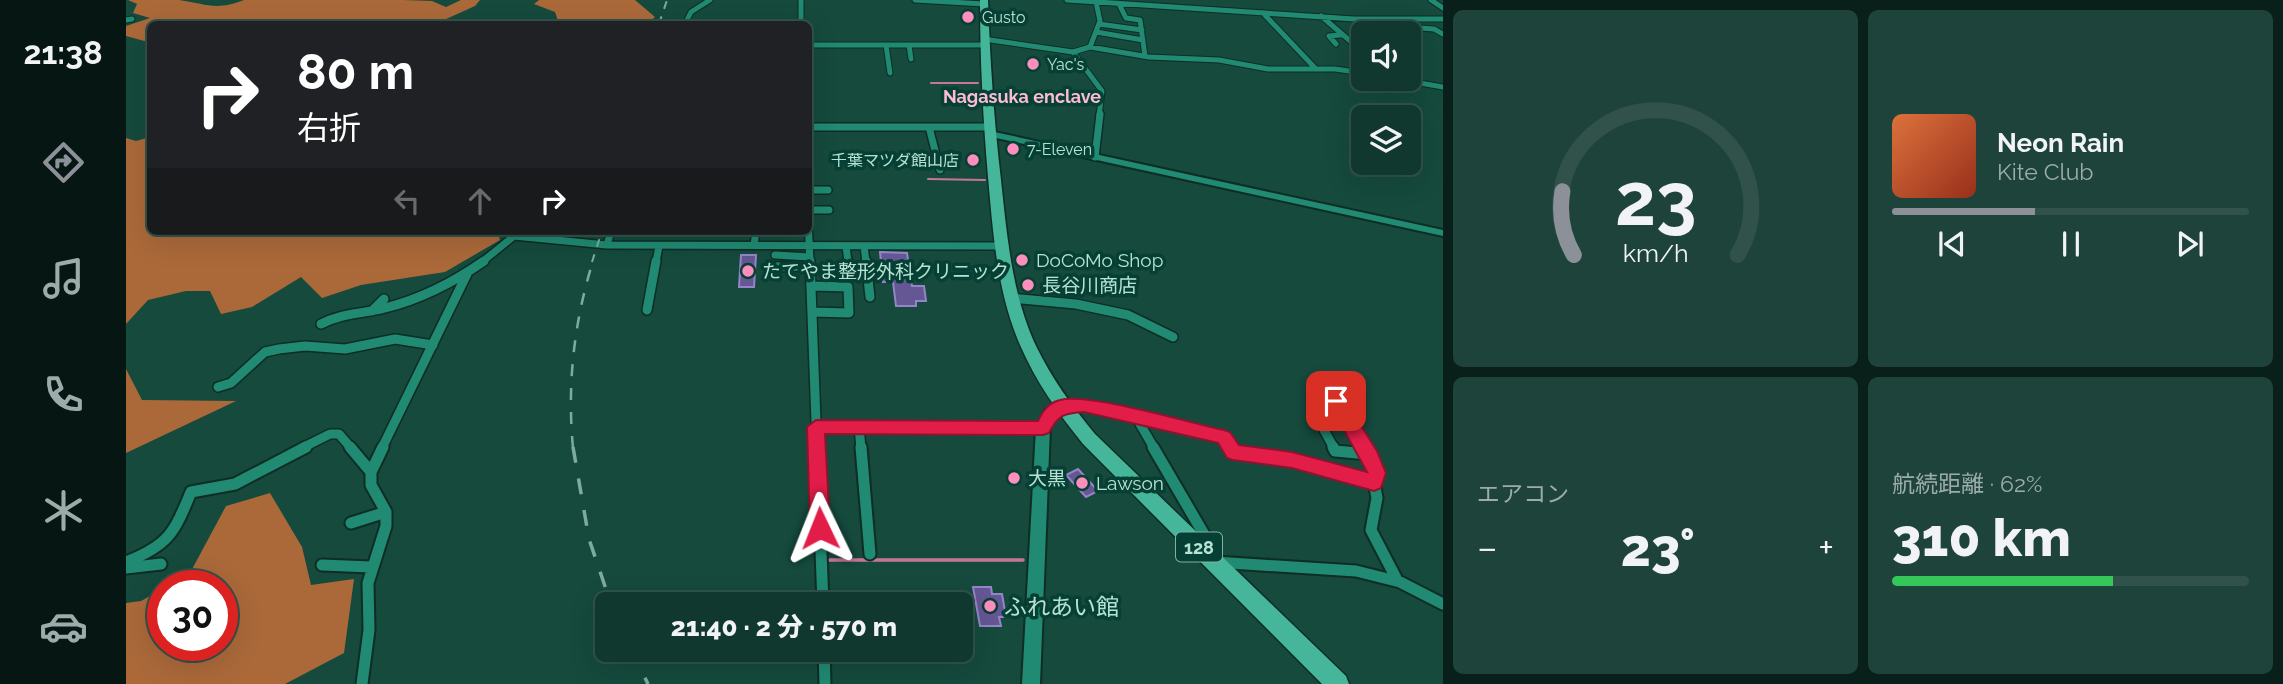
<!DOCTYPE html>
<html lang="ja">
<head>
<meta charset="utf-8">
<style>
  body { margin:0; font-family:Raleway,"Noto Sans JP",sans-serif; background:#1e433a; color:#f1f3f6; height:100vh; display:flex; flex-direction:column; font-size:26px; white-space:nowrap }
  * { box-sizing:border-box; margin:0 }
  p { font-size:23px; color:#9cacaa }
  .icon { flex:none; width:38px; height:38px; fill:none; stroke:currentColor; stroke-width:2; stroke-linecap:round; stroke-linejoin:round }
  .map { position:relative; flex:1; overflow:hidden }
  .drawer { display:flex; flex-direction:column; gap:10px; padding:10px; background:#091f19; width:840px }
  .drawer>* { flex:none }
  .hud { position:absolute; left:21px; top:21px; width:665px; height:214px; border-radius:10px; box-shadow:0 7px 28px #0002,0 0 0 2px #30524a; background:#202124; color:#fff; overflow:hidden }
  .buttons { position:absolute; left:1225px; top:21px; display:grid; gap:14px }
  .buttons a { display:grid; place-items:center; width:70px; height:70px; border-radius:10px; background:#10382e; box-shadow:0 7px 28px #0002,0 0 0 2px #30524a; font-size:35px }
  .speed { position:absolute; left:21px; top:570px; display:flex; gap:14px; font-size:35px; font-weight:700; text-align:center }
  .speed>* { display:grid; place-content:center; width:91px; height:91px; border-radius:50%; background:#10382e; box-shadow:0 7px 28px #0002,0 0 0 2px #30524a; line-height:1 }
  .speed .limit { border:10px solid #d22; background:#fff; color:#111 }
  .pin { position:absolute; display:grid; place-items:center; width:60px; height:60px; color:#fff; margin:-30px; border-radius:14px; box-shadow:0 4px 10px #0006 }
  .me { position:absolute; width:77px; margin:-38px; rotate:358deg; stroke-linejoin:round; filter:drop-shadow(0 0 5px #0008) }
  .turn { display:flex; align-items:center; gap:24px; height:147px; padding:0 35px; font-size:32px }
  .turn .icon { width:91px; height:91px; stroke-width:2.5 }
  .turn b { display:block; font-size:49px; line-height:60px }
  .lanes { display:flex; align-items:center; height:66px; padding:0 35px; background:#0003; justify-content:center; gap:35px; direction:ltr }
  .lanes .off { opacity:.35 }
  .big { font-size:52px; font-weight:800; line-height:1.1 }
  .drawer .card { flex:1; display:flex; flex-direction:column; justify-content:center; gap:10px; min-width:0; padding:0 24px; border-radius:10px; background:#1e433a }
  .drawer .dial { align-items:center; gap:0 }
  .dial svg { height:182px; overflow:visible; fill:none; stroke:#30524a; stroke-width:7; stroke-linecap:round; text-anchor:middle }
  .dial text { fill:#f1f3f6; stroke:none }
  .song { display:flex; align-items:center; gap:21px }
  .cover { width:84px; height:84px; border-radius:10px; background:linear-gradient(135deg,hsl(20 70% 55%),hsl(10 70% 35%)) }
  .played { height:7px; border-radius:4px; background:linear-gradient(90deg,#8c9099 40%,#30524a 40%) }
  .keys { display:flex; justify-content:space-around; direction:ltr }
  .heat { display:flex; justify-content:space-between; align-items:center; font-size:38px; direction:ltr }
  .charge { height:10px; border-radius:5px; background:linear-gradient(90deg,#34c759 62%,#30524a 0) }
  .drawer .tiles { flex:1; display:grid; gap:10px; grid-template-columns:repeat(2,1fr) }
  .trip { position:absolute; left:469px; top:592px; width:378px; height:70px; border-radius:10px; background:#10382e; box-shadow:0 7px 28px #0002,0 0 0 2px #30524a; font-weight:800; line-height:70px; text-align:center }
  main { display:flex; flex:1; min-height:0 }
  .tabs { display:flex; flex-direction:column; width:126px; justify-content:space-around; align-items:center; background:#061612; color:#9cacaa }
  .tabs .icon { width:49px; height:49px }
  .tabs .current { color:#8c9099 }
  .tabs b { font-size:32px; color:#f1f3f6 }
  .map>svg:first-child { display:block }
  .forest { fill:#ab693a }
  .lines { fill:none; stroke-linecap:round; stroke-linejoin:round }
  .stream-far1 { stroke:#c67798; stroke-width:2 }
  .stream { stroke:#c67798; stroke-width:3.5 }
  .building { fill:#655694; stroke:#9485c8; stroke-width:2 }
  .street-far3-casing { stroke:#0e2d25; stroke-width:7 }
  .street-far2-casing { stroke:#0e2d25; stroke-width:10 }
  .street-far1-casing { stroke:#0e2d25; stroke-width:12 }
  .street-casing { stroke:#0e2d25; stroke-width:15 }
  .secondary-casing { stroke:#0e2d25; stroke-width:4 }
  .highway-casing { stroke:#0e2d25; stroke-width:3 }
  .street-far3 { stroke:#208a72; stroke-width:5 }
  .street-far2 { stroke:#208a72; stroke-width:7 }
  .street-far1 { stroke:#208a72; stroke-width:9 }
  .street { stroke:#208a72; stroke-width:11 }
  .secondary { fill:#208a72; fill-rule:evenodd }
  .highway { fill:#45b69a; fill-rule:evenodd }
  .rail-far2 { stroke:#7dac9f; stroke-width:2; stroke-dasharray:8 8; stroke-linecap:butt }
  .rail-far1 { stroke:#7dac9f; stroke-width:2.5; stroke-dasharray:12 12; stroke-linecap:butt }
  .rail { stroke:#7dac9f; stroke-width:3.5; stroke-dasharray:16 16; stroke-linecap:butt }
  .route { fill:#e11d48; stroke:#92132f; stroke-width:2 }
  .poi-dot { fill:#fd8ebe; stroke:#063f33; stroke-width:2.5 }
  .labels { text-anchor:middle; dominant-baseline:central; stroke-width:7; stroke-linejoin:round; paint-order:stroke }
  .far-poi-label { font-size:16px; fill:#b6e2d4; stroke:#063f33; text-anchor:start }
  .far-neighbourhood-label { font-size:18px; font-weight:bold; fill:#fcbcd5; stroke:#063f33 }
  .shield { fill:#063f33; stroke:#81b1a4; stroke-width:2 }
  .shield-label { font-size:18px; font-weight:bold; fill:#b6e2d4 }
  .poi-label { font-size:19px; fill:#b6e2d4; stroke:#063f33; text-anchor:start }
  .near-poi-label { font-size:23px; fill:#b6e2d4; stroke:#063f33; text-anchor:start }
</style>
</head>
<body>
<main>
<nav class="tabs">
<b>21:38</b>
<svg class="icon current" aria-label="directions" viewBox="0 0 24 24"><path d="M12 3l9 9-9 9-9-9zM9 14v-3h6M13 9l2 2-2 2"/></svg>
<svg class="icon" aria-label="music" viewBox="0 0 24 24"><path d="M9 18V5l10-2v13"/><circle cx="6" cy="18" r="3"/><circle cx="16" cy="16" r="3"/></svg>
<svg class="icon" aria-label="phone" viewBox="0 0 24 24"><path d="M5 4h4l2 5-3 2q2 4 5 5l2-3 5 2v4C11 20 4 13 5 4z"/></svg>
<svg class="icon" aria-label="climate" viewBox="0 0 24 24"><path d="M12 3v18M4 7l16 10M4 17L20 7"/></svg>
<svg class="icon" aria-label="car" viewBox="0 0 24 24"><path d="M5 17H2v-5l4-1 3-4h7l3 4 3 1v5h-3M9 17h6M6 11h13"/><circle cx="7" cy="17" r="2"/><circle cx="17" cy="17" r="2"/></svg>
</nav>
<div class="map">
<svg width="1317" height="684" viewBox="0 0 1317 684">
  <rect width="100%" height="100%" fill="#154a3d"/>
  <path class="forest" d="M2,0C19,0 37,0 53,0C81,4 90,11 118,0H277L306,1L320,7L335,0H354L349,6L309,24H24V42H22L0,36V26L24,18L7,13L11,4Z
    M413,0H509L529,17L522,23L531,24H433L429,12L408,4Z
    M24,137V231H371L374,240L319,272L235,285L196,298L175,277L126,307L95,314L84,291H60L22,300L0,324V138L10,141Z
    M0,369L16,400L110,401L0,453Z
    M144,493L176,547L185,585L228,579L218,653L159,684H0V603L15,601L37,589V646H96V586H41L64,573L100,506Z"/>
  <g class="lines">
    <path class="stream-far1" d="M805,83H852
      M802,179L859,180"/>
    <path class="stream" d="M703,560H897"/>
  </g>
  <path class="building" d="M754,252L781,253L786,286H798L800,301H790V306H770L767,282H757Z
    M615,255H630L628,287H613Z
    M952,469L972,491L960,497L940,475Z
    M847,587H865L866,594H876L880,617H873L875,626H854Z"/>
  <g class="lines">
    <g class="street-far3-casing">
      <path id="street-far3" d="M675,0V24
        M789,0L858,4
        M941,0L1228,19H1317
        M1305,0L1317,8
        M993,4L1000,18L1014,20L1019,56
        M1137,13L1190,69
        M1195,16L1237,52
        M0,20L6,19
        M559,24L565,12L584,0
        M973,24L1016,30
        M1266,26L1308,29L1317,34
        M970,32L1017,40
        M858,39L947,52L964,47L1023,57L1093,60L1142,69H1209L1237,73
        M1210,44L1203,36L1214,35
        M682,45H858
        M760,45L764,73
        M783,45L785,59
        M964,47L974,21L970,2
        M947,52L976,91L973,116
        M1271,79L1317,87"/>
    </g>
    <g class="street-far2-casing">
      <path id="street-far2" d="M682,127H864
        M803,127L814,170
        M969,157L974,114
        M682,190H702
        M682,210H703
        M682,219L684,262
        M481,245L485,231
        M628,245L630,231
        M720,246L722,262
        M738,246L740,262
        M649,255L684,257
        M356,262L388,236L481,245L874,246
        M530,262L533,246"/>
    </g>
    <g class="street-far1-casing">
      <path id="street-far1" d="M684,261L691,448
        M722,261V265
        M740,261L744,297
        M647,267L684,266
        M685,286L722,287L723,313L686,312
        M884,298L950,304L1002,315L1047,337
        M521,310L530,261
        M246,311L258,299
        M195,324C215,313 237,314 259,308C295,299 328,282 358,261
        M92,387L105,383L139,352L153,349L179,346L219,349L269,339L307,345
        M1210,401L1239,448
        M937,406L958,405L1098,437L1105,448
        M1010,417L1028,448
        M690,427L917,428
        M733,427L735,448
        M1198,430L1208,448
        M176,448L204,434H213L225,448
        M256,448L341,274"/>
    </g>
    <g class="street-casing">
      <path id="street" d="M224,447L245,472
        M691,447L697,604
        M735,447L744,554
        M1027,447L1086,548L1089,562L1230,571L1274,582L1317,604
        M1104,447L1107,452L1166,460L1248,482L1251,498L1245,530L1270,578
        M1207,447L1209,451L1242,454
        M1239,447L1246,464L1248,482
        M225,523L260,512
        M0,562C43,545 48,533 65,492L109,484L180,447
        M196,565L245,567
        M0,568L35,564
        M698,649L699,684
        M236,684L243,630L242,583L260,526V512L245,485V472L257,447"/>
    </g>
    <g class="secondary-casing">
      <path id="secondary" d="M864,131L1317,230V236L861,136V132Z
        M937,401L942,402L944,406L942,410L930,417L924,428L914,684H896L910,428L920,409Z"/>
    </g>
    <g class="highway-casing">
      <path id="highway" d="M854,0H862C864,60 868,120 875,180C881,236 886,295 910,346C926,379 946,406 969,434L1220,676L1223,684H1196L957,444C932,413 910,382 894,345C871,292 867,233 862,177C857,118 854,59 854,0Z"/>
    </g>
    <use href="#street-far3" class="street-far3"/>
    <use href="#street-far2" class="street-far2"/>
    <use href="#street-far1" class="street-far1"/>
    <use href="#street" class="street"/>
    <use href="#secondary" class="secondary"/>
    <use href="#highway" class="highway"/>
    <path class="rail-far2" d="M533,24L541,0
      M466,262L476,231"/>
    <path class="rail-far1" d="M447,448C441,384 448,322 467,261"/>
    <path class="rail" d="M447,447L463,539L485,604
      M505,649L522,684"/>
  </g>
  <path class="route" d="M1210,394L1216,396L1251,451L1260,473L1255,488L1248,491L1166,468L1107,460L1101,458L1092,443L958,412C938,413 932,415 923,433L917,435L699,434L704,528L701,534L694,537L687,534L684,528L681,427L690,420L912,421C917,411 922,403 934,400C961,392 1065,423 1098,430L1104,432L1113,445L1166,452L1241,472L1202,401Z"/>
  <g class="poi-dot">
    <circle cx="842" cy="17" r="7"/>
    <circle cx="907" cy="64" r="7"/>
    <circle cx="887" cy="149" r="7"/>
    <circle cx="847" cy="160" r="7"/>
    <circle cx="896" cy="260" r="7"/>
    <circle cx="622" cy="271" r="7"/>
    <circle cx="902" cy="285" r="7"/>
    <circle cx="888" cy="478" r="7"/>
    <circle cx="956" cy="483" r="7"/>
    <circle cx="864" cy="606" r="7"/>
  </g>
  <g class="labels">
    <g class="far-poi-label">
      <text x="856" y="17">Gusto</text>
      <text x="921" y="64">Yac's</text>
      <text x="901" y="149">7-Eleven</text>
      <text x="833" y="160" text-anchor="end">千葉マツダ館山店</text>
    </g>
    <g class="far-neighbourhood-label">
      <text x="896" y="96">Nagasuka enclave</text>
    </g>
    <rect class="shield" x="1050" y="532.5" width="46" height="29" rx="5"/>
    <g class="shield-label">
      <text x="1073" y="547">128</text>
    </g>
    <g class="poi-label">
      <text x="910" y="260">DoCoMo Shop</text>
      <text x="636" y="271">たてやま整形外科クリニック</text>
      <text x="916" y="285">長谷川商店</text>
      <text x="902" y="478">大黒</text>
      <text x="970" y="483">Lawson</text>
    </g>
    <g class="near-poi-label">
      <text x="878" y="606">ふれあい館</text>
    </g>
  </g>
</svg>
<div class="buttons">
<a><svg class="icon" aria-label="sound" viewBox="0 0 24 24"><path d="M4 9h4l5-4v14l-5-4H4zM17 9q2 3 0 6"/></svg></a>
<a><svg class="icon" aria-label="layers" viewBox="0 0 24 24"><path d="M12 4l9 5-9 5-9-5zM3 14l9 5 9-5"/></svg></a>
</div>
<div class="speed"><div class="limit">30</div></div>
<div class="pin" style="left:1210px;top:401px;background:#d93025"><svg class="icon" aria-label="arrive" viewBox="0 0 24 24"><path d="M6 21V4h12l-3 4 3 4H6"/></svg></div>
<svg class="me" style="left:694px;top:528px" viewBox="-20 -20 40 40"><path d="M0-17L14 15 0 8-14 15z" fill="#e11d48" stroke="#fff" stroke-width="4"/></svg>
<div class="trip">21:40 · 2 分 · 570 m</div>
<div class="hud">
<div class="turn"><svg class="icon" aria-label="right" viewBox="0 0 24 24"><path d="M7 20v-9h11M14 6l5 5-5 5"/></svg><div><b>80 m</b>右折</div></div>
<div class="lanes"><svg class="icon off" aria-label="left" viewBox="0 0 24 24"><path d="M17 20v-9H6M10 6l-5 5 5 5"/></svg><svg class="icon off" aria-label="ahead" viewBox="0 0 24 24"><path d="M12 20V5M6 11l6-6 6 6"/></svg><svg class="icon" aria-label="right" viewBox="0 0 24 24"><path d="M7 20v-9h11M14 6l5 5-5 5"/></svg></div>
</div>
</div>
<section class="drawer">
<div class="tiles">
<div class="card dial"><svg viewBox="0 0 100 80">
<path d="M14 69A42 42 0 1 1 86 69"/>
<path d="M14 69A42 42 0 0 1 9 41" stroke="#8c9099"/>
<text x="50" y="56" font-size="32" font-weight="700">23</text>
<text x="50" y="72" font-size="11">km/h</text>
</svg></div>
<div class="card">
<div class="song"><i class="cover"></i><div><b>Neon Rain</b><p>Kite Club</p></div></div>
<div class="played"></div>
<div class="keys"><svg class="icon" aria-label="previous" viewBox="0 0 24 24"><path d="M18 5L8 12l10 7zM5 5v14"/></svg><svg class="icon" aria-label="pause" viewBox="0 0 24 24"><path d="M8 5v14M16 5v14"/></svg><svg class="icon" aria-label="next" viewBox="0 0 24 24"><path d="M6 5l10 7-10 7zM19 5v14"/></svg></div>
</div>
<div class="card"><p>エアコン</p>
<div class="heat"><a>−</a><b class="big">23°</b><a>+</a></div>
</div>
<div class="card"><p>航続距離 · 62%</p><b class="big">310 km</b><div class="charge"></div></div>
</div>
</section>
</main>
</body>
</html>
